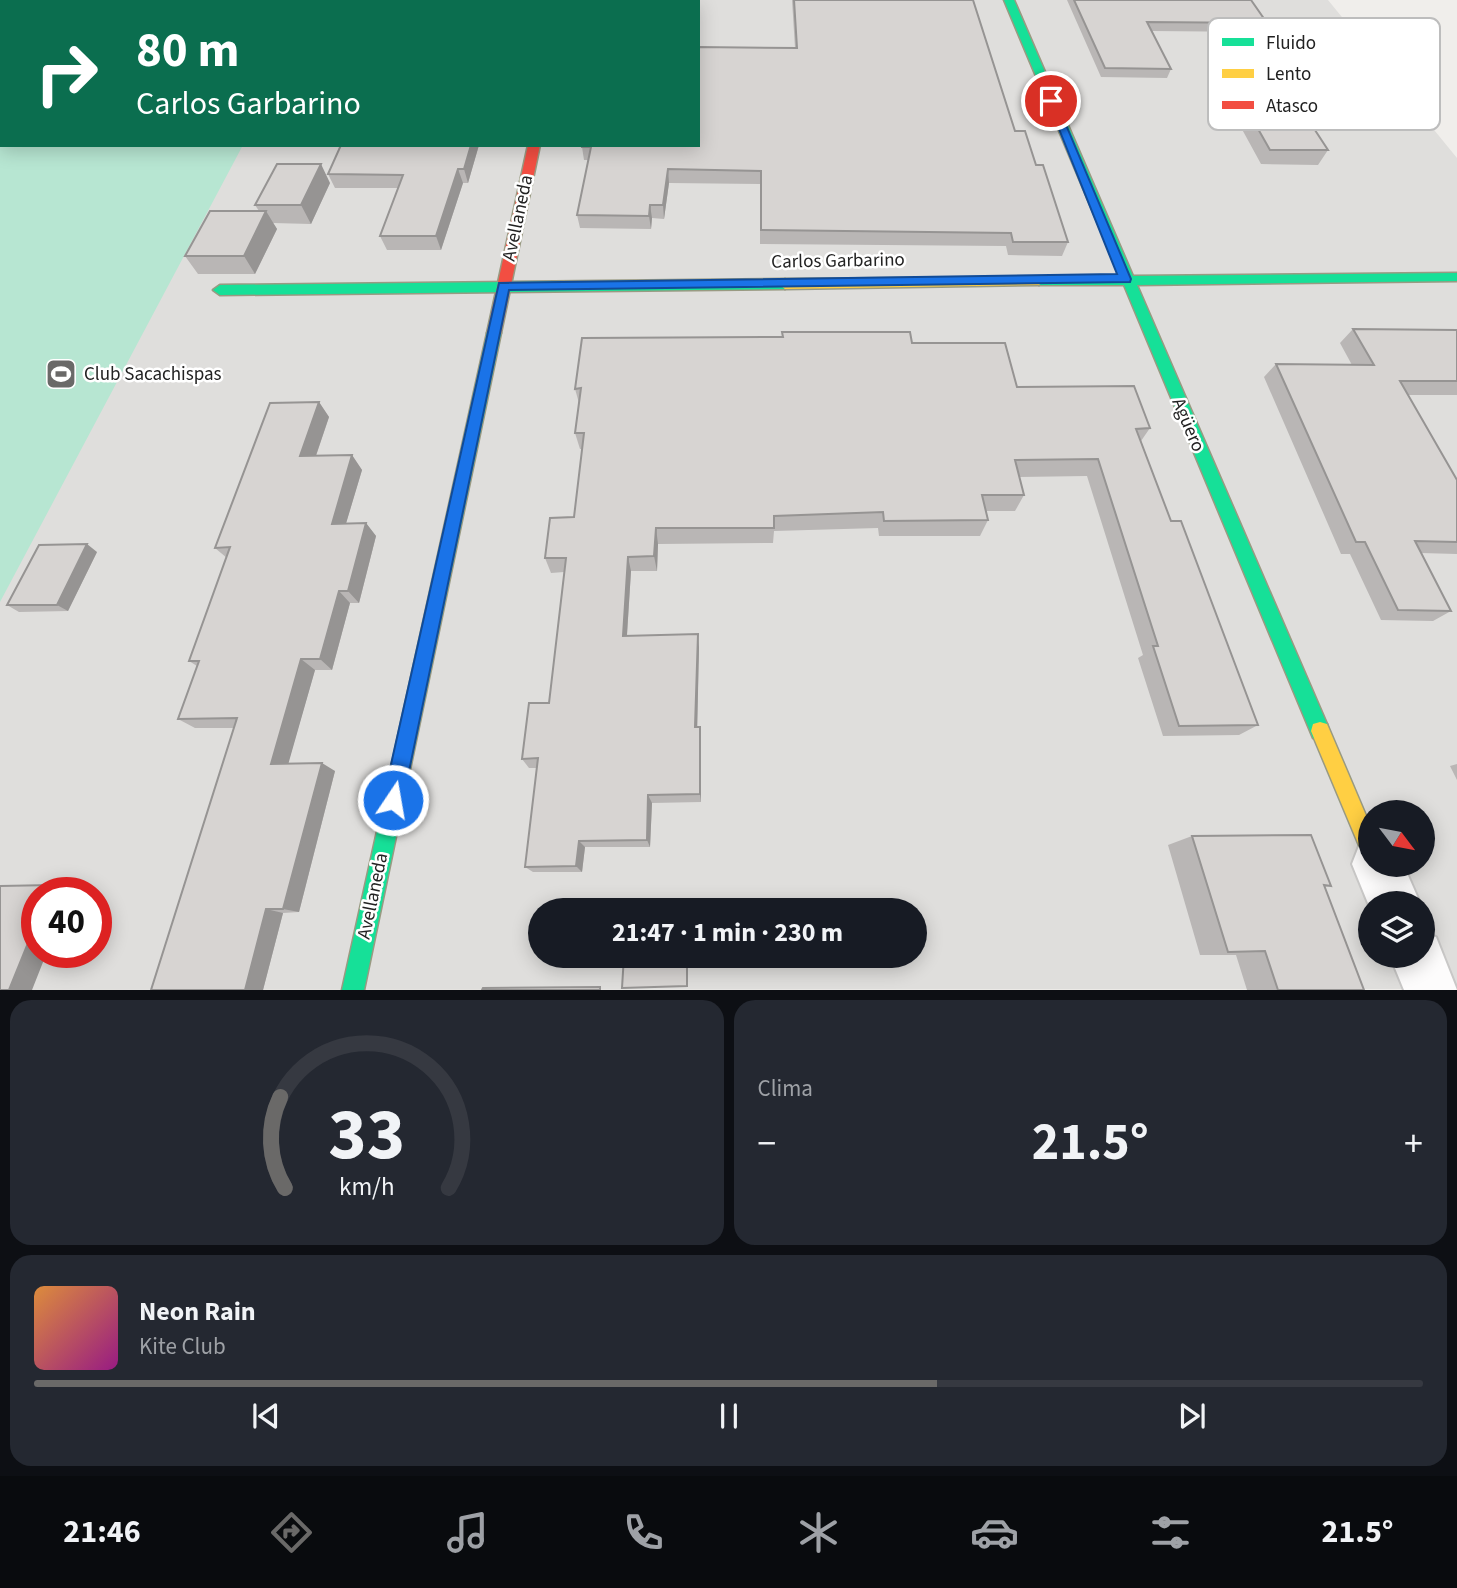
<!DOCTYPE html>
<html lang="es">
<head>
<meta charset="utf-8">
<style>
  body { margin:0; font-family:"Source Sans 3",sans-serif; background:#242831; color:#f1f3f6; height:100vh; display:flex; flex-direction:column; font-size:26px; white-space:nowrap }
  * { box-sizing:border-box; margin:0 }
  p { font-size:23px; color:#9ea1a6 }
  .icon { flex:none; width:38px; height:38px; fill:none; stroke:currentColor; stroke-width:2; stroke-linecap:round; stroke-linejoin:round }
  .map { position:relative; height:990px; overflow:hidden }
  .sheet { display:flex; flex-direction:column; gap:10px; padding:10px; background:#0d0f14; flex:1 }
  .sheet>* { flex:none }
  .guide { position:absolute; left:0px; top:0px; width:700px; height:147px; box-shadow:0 4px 18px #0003; background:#0b6e4f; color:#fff; overflow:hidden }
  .needle { width:46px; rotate:122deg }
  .controls { position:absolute; left:1358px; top:800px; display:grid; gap:14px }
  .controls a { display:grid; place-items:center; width:77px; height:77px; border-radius:50%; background:#171b24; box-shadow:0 4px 18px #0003; font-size:35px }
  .speed { position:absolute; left:21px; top:877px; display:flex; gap:14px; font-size:35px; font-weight:700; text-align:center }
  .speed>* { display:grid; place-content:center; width:91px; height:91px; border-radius:50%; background:#171b24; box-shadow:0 4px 18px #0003; line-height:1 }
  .speed .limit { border:10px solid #d22; background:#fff; color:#111 }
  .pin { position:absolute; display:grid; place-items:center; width:60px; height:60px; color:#fff; margin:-30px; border:4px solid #fff; border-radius:50%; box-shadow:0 2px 7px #0007 }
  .me { position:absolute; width:77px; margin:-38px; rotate:12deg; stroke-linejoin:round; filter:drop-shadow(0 0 5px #0008) }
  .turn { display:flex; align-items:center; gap:24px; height:147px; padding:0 21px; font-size:32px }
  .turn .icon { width:91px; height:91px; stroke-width:2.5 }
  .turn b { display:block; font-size:49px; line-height:60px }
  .big { font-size:52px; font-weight:700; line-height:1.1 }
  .sheet .tile { flex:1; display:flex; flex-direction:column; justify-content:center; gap:10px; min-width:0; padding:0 24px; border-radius:21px; background:#242831 }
  .sheet .dial { align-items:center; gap:0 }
  .dial svg { height:182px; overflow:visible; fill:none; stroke:#363941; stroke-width:7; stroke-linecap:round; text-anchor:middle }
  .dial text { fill:#f1f3f6; stroke:none }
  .song { display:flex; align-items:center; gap:21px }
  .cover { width:84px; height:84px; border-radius:10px; background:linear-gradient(135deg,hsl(30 70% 55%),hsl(310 70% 35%)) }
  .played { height:7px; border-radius:4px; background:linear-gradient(90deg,#6a6968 65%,#363941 65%) }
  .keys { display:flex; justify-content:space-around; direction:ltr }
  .heat { display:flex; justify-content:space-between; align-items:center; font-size:38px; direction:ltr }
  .sheet .tiles { flex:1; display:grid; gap:10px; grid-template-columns:1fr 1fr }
  .tile:last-child { grid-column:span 2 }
  .trip { position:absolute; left:528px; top:898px; width:399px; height:70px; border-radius:35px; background:#171b24; box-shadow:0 4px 18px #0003; font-weight:700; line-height:70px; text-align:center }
  .menu { display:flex; height:112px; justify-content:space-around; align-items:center; background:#090b0e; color:#9ea1a6 }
  .menu .icon { width:49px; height:49px }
  .menu .current { color:#6a6968 }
  .menu b { font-size:32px; color:#f1f3f6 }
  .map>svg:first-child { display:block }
  .residential { fill:#dfdedc; fill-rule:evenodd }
  .pitch { fill:#b7e6d2 }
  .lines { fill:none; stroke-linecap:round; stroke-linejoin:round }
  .street-casing { stroke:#c9c8c7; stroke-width:4 }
  .fast-casing { stroke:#999a82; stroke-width:3 }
  .slow-casing { stroke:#999a82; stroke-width:3 }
  .jam-casing { stroke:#999a82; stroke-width:3 }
  .street { fill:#fdfcfc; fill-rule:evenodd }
  .fast { fill:#16e098; fill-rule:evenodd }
  .slow { fill:#ffcf43; fill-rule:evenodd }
  .jam { fill:#f24e42; fill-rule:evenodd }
  .wall { fill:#b9b6b5 }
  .shaded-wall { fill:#969493 }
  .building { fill:#d7d4d2; stroke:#969493; stroke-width:2 }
  .route { fill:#1a73e8; stroke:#114b97; stroke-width:2 }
  .labels { text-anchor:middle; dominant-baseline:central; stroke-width:5; stroke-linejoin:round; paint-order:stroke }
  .street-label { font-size:19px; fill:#222; stroke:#fff }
  .poi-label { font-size:19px; fill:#222; stroke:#fff; text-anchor:start }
  .key { fill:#fff; stroke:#bdbdbd; stroke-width:2 }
  .key-label { font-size:19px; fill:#222 }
</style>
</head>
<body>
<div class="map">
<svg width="1457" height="990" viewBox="0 0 1457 990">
  <rect width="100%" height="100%" fill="#f0eeeb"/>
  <path class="residential" d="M0,0H1328L1457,158V989L0,990ZM2,2H698V145H2ZM1370,812H1423V864H1370ZM37,892H96V952H37ZM1370,903H1423V956H1370ZM541,910H915V956H541Z"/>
  <path class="pitch" d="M0,0H320L2,2V145H243L0,602Z"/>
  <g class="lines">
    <g class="street-casing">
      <path id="street" d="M554,0H576L553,2Z
        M1370,842V864H1403L1420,903H1370V908L1352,864L1359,846Z
        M1423,932L1436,937L1457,990H1404L1390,956H1423Z"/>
    </g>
    <g class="fast-casing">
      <path id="fast" d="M1004,0H1014L1133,276L1457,273V281L1137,285L1327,724L1329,731L1327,738L1320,740L1313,738L1124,285H1039L1033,281L1039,277L1120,276Z
        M785,279L792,284L785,289L220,295L213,290L220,285Z
        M494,328L501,333L364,990H342L487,333Z"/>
    </g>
    <g class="slow-casing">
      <path id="slow" d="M1039,277L1045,281L1039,285L785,289L778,284L785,279Z
        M1320,722L1327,724L1370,825V858L1363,855L1311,731L1313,724Z"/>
    </g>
    <g class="jam-casing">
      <path id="jam" d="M528,145H540L501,333L494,338L487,333Z"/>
    </g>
    <use href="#street" class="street"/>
    <use href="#fast" class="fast"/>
    <use href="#slow" class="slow"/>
    <use href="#jam" class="jam"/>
  </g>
  <path class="wall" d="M419,0H511L510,2H419Z
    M792,0H973L1015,131L1036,165L1068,242L1062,256L1008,255L1006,246L760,244V184L669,183L664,219L652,218L651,229L580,228L577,215L588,160H584L582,147L795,48Z
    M1067,0H1251L1267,23L1262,32L1152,31L1171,69L1167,78L1101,77Z
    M1240,97L1328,150L1318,165L1261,164L1232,111Z
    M341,145H479L468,183H463L441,250H387L380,236L398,188H335L328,174Z
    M330,183L311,224L273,223L277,229L255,274H198L185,256L259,211L255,205Z
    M1353,329L1457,330V395H1408L1457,480V554L1421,553L1451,611L1433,621L1381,620L1350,554H1341L1264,377L1276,364L1352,365L1340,343Z
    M782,332L912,343L1017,387L1150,428L1141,441L1171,521L1258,725L1239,735L1163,736L1138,658L1143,655L1087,476L1019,477L1024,495L1015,511H986L988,520L980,536H879L878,528L774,531L773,543L658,544L657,571H631L627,636L699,647L697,727H700L701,737V802L652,803L650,847H585L582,872H533L525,867L537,768H529L522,759L549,703L564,572L551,573L545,558L574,517L582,449H580L575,433L579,403L575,389L782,337Z
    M319,402L329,417L316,456L352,455L362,470L346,523H366L376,536L359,603H350L332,670H315L288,763L335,771L299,912L283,913L263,990L234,728H195L178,719L197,666L189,661L227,558L215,548Z
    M97,552L68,611L19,612L7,605Z
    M1457,764V780L1450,766Z
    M1192,836L1331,886L1325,887L1364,990H1247L1236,955H1200L1168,845Z"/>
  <path class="shaded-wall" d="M471,145H479L468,183L464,169Z
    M321,164L330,183L311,224L301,205Z
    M458,169L463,183L441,250L436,236Z
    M668,169L669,183L664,219L663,205Z
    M650,205L652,218L651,229L649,216Z
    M266,211L277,229L255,274L244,256Z
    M319,402L329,417L311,470L300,456Z
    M352,455L362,470L342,537L332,524Z
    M366,523L376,536L359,603L348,591Z
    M656,528L658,544L657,571L654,556Z
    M87,544L97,552L68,611L57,605Z
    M628,557L631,571L626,649L623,636Z
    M339,591L350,603L332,670L320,659Z
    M698,634L699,647L697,737L695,727Z
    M301,659L315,670L286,772L271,764Z
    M700,727L701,737V802L700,794Z
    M322,763L335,771L299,912L283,909Z
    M648,795L652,803L650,847L647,840Z
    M579,841L585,847L582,872L576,866Z
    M52,885L72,889L71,892H48Z
    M266,909L283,913L263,990H245Z
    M37,921V952H47L32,990H9Z"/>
  <path class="building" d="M440,0H503V2H439Z
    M611,0H697V2H610Z
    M794,0H973L1015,131H1025L1036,165H1043L1068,242H1013L1011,233L761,230V171L668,169L663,205H650L649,216L577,215L591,147H582V145H698V47L797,48Z
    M1074,0H1251L1267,23L1147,22L1171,69L1105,68Z
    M1240,97L1294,98L1328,150H1270Z
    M341,145H471L464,169H458L436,236H380L403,175L328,174Z
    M277,164H321L301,205H255Z
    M210,211H266L244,256H185Z
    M1353,329L1457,330V381H1400L1457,480V542L1415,541L1451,611L1398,610L1365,542H1356L1276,364L1374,365Z
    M782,332H910L912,343H1005L1017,387L1134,386L1150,428L1136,429L1171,521H1181L1258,725L1179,726L1153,646H1158L1098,459L1015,460L1024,495H982L988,520L884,521L883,512L774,516V528H656L654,556L628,557L623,636L698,634L695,727H700V794L648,795L647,840L579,841L576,866L525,867L538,758L522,759L529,703H549L566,558H545L550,518L574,517L584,433H575L581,388L575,389L582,338L783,337Z
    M319,402L300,456L352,455L332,524L366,523L348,591H339L320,659H301L271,764L322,763L283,909H266L245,990H151L237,718L178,719L199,661H189L230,547L215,548L270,403Z
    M87,544L57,605H7L39,545Z
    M1311,835L1331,886L1324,885L1364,990H1278L1265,951L1228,952L1192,836Z
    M52,885L48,892H37V921L9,990H0V886Z
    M624,956H687V986L622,988Z
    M600,987V990H482L483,988Z"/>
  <path class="route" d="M1047,99L1056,101L1131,279L1130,282L509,290L403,800L400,807L393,810L386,807L383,800L499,283L1117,274Z"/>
  <defs>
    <g id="stadium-square" transform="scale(1.575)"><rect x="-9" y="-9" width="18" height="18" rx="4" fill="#6a6968" stroke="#fff"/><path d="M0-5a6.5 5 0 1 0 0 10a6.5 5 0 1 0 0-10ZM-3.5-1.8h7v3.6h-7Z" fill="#fff"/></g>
  </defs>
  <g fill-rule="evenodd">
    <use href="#stadium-square" x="61" y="374"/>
  </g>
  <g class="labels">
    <g class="street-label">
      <text transform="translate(518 218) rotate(-78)">Avellaneda</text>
      <text transform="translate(838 261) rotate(-1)">Carlos Garbarino</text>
      <text transform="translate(1188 425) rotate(67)">Agüero</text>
      <text transform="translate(373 896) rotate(-78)">Avellaneda</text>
    </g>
    <g class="poi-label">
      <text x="84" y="374">Club Sacachispas</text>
    </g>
  </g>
  <rect x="1208" y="18" width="232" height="112" rx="10" class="key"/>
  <rect x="1222" y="38" width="32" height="8" fill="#16e098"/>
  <rect x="1222" y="69" width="32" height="9" fill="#ffcf43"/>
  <rect x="1222" y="101" width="32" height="8" fill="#f24e42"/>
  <g class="key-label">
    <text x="1266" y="49">Fluido</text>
    <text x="1266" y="80">Lento</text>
    <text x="1266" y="112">Atasco</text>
  </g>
</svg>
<div class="controls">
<a><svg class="needle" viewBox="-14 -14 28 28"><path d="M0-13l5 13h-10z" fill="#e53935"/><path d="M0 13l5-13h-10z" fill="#9ea1a6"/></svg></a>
<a><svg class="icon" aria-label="layers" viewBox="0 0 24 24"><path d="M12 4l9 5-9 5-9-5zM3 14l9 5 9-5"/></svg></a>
</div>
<div class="speed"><div class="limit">40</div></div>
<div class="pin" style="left:1051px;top:101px;background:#d93025"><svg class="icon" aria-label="arrive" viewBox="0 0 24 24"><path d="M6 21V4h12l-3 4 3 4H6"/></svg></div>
<svg class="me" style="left:393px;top:800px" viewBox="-20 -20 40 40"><circle r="17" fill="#1a73e8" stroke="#fff" stroke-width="3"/><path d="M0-11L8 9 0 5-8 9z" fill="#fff"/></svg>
<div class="trip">21:47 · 1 min · 230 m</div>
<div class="guide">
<div class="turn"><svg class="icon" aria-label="right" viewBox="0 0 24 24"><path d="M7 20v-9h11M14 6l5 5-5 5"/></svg><div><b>80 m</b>Carlos Garbarino</div></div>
</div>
</div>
<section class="sheet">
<div class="tiles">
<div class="tile dial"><svg viewBox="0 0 100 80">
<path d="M14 69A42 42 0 1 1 86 69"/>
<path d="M14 69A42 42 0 0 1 12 29" stroke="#6a6968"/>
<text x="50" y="56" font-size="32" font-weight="700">33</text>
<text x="50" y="72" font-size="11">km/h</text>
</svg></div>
<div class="tile"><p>Clima</p>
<div class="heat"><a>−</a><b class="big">21.5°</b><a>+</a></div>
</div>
<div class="tile">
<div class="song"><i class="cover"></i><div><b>Neon Rain</b><p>Kite Club</p></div></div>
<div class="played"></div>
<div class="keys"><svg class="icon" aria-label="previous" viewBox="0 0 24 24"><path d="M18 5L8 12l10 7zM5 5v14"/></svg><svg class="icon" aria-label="pause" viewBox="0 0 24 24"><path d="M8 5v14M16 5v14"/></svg><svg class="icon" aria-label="next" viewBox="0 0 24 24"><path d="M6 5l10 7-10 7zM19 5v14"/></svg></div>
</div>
</div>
</section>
<nav class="menu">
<b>21:46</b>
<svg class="icon current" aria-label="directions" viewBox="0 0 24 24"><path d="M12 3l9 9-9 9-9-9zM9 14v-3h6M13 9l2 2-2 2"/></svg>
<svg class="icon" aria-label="music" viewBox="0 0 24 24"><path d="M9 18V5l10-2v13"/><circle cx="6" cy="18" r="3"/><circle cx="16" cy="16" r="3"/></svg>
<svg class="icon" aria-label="phone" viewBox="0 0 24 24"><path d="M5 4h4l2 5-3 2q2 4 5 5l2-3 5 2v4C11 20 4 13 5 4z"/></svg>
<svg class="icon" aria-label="climate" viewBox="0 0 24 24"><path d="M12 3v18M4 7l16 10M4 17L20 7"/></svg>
<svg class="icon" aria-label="car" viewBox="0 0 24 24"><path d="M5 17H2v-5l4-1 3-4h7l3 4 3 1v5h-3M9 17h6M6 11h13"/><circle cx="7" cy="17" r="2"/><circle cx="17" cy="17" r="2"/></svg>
<svg class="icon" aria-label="filters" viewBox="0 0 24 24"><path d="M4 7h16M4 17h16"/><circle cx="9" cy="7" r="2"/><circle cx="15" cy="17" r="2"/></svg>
<b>21.5°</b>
</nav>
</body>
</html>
